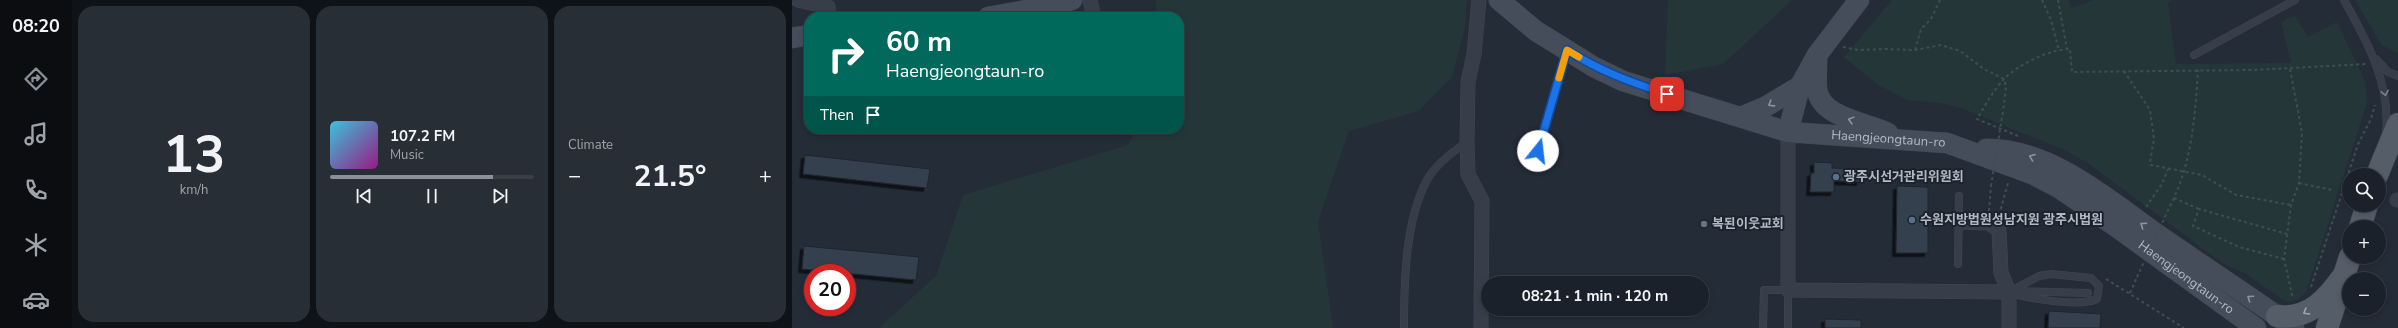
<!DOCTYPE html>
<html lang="en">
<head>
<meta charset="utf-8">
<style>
  body { margin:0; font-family:"Nunito Sans","Noto Sans KR",sans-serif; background:#282e36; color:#f1f3f6; height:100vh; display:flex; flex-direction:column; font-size:15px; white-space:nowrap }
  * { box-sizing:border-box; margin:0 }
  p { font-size:13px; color:#a0a3a8 }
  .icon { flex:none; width:22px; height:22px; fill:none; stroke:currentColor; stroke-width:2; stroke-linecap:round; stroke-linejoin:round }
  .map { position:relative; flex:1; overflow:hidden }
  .side { display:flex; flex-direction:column; gap:6px; padding:6px; background:#0f1217; width:720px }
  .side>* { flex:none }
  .top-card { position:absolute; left:12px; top:12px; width:380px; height:122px; border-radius:16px; box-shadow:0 2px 6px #0003,0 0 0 1px #393e47; background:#00695c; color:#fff; overflow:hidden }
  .controls { position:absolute; left:1550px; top:168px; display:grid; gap:8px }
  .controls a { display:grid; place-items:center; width:44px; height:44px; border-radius:50%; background:#1b212a; box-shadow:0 2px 6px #0003,0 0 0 1px #393e47; font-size:20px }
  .speed { position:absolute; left:12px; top:264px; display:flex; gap:8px; font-size:20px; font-weight:700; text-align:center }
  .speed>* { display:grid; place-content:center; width:52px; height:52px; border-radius:50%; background:#1b212a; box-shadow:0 2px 6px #0003,0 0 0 1px #393e47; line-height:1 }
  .speed .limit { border:6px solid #d22; background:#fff; color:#111 }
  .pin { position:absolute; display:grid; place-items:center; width:34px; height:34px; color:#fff; margin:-17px; border-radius:8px; box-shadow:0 2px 6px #0006 }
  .me { position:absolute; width:44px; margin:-22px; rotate:16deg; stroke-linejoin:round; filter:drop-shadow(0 0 3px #0008) }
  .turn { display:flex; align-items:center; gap:14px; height:84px; padding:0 16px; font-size:18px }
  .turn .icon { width:52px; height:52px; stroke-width:2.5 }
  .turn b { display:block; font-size:28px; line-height:34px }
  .then { display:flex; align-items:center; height:38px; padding:0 16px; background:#0003; gap:8px; font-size:15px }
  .big { font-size:30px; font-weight:700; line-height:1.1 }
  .side .card { flex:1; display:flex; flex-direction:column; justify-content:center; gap:6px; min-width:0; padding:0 14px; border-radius:16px; background:#282e36 }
  .side .dial { align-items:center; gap:0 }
  .dial b { font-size:52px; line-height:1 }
  .song { display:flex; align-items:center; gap:12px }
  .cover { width:48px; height:48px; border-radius:6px; background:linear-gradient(135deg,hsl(190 70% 55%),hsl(310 70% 35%)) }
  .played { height:4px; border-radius:2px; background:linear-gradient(90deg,#8c9099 80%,#393e47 80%) }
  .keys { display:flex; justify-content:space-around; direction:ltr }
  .heat { display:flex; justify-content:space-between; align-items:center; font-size:22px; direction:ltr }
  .side .tiles { flex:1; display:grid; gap:6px; grid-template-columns:repeat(3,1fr) }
  .trip { position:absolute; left:689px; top:276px; width:228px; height:40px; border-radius:20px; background:#1b212a; box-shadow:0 2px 6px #0003,0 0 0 1px #393e47; font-weight:700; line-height:40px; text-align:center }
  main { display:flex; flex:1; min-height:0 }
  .menu { display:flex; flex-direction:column; width:72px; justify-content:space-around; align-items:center; background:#0b0d11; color:#a0a3a8 }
  .menu .icon { width:28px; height:28px }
  .menu .on { color:#8c9099 }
  .menu b { font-size:18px; color:#f1f3f6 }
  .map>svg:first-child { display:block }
  .green { fill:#253639 }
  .building { fill:#36404f; stroke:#1e252f; filter:url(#shadow) }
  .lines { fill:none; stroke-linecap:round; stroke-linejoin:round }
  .lane-casing { stroke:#404752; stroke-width:8 }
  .street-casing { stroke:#404752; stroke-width:15 }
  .secondary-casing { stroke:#404752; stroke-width:21 }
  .primary-casing { stroke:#404752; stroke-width:23 }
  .path { stroke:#3e4f52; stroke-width:2; stroke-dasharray:3 3; stroke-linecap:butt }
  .lane { stroke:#373e49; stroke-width:7 }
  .street { stroke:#373e49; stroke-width:14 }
  .secondary { stroke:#454d5b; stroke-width:20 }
  .primary { stroke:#555d69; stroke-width:22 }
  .path-bridge { stroke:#3e4f52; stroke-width:2; stroke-dasharray:3 3; stroke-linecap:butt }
  .oneway { stroke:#7b828d }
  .oneway2 { stroke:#8c93a0 }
  .oneway3 { stroke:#9fa7b3 }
  .route-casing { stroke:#114b97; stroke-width:10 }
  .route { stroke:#1a73e8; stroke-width:7 }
  .slow { stroke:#f59e0b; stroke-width:7 }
  .service-dot { fill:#5c6f8a; stroke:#1c232d; stroke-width:1.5 }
  .worship-dot { fill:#6b7280; stroke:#1c232d; stroke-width:1.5 }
  .labels { text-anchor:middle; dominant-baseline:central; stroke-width:4; stroke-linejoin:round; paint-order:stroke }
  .street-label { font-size:13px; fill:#b2b9c5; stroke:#1c232d }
  .poi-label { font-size:13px; font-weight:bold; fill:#b2b9c5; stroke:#1c232d; text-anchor:start }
</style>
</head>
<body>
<main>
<nav class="menu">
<b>08:20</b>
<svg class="icon on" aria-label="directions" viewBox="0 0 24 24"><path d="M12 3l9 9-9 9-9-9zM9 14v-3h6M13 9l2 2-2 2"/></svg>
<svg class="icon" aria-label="music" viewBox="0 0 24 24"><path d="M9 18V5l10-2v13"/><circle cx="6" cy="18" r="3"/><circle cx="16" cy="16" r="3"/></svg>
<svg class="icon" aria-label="phone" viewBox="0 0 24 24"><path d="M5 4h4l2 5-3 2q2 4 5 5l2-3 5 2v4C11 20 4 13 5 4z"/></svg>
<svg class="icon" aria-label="climate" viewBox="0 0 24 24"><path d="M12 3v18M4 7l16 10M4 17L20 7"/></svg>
<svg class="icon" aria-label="car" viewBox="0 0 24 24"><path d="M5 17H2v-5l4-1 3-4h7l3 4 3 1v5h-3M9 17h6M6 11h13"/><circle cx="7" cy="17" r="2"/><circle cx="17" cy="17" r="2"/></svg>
</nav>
<section class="side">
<div class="tiles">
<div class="card dial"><b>13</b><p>km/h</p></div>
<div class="card">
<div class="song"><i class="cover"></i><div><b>107.2 FM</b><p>Music</p></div></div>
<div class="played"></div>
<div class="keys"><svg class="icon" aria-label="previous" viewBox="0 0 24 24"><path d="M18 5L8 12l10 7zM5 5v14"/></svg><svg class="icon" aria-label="pause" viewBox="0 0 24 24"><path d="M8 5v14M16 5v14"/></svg><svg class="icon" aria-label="next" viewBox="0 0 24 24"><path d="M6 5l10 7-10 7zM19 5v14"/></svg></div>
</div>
<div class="card"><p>Climate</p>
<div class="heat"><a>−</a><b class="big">21.5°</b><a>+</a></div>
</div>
</div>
</section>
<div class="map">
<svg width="1606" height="328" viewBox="0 0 1606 328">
  <defs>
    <filter id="shadow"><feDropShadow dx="-3.5" dy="3.5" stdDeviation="0" flood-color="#0009"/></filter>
  </defs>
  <rect width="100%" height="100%" fill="#242c38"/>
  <path class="green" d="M364,0H675L673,27L660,77L627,111L557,131L526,221L541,328H87L144,276L171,195L336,145L345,129H387V17H363Z
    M876,0H1000L931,64L873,75Z
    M1100,0H1277L1279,8L1302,0H1380L1376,3L1384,64L1499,63L1489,22L1503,16L1516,37L1545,22L1573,81L1575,103L1514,292C1508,299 1502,302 1493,301L1454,274L1430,263L1296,163L1270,149L1169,108L1149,103L1115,100L1085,84L1052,57Z
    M1563,0H1606V53L1590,45Z"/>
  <path class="building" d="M13,155L138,169L135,188L11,174Z
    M1022,162L1040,163V168L1069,169L1068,182L1042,181V192H1018L1019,173H1022Z
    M1105,186L1136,187V253H1104Z
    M12,246L127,257L124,280L10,269Z
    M1257,311L1309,314L1308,328H1256Z
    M1033,319L1069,320V328H1033Z"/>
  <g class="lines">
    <g class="lane-casing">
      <path id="lane" d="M1552,0C1575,41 1599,84 1594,133
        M1402,55L1503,0
        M1584,59L1596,72L1606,76
        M747,151L774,52
        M1166,264L1167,196
        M1259,274L1299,278L1307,286L1305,299C1287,307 1236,299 1217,292L1247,276Z
        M1222,291L1296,293
        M612,328C612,283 613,221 635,180C644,164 660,152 675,142
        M971,328L972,290H996V328"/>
    </g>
    <g class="street-casing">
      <path id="street" d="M6,0L36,7L37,17
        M298,0L302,17
        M687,0L682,54L676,82L675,142L676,174L690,201L689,328
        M996,132V290L1217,292V328
        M1605,200H1606
        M1167,222L1196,223L1207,230L1209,273L1217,292"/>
    </g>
    <g class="secondary-casing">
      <g id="secondary">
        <path id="s1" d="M707,0L744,31L802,67L831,81L996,132L1155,143L1240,174L1267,188L1323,226L1464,328"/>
        <path d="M196,17L263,5L280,0"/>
        <path d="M0,38L17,35"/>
        <path d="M1025,57C1025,67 1024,79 1025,89C1028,118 1075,122 1096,133"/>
        <path d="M949,117L973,107L1008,86"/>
        <path d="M996,132L1008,86L1025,55L1067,0"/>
        <path d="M1194,149C1261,148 1322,205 1375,241C1417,270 1460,298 1502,328"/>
      </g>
    </g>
    <g class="primary-casing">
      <path id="primary" d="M1585,175L1606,124
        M1568,227L1575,205
        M1485,316C1517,320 1535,299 1552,275
        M1535,328L1558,257"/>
    </g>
    <path class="path" d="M1250,0L1259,20L1267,51
      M1266,0L1275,49
      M1051,47L1066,50L1095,49L1123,50L1149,45L1168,51L1192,69L1212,79L1214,87L1211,111
      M1123,50L1129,29L1139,19L1148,0
      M1498,69L1510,133L1507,183L1499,205L1492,259L1501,299
      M1332,71L1358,110L1362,139L1358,162L1359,165L1410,175L1444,195L1499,205
      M1226,136L1185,119C1193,106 1202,89 1213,78C1229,63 1256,50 1278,49L1280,72L1461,70L1574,64
      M1507,183L1540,190
      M1382,198L1407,209
      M1378,206C1400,164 1403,116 1406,70
      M1354,207L1370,184L1376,169
      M1197,211L1199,186
      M1207,215L1216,183
      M1492,259L1447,247L1401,226L1407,209L1495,234
      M1314,279L1392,328
      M1519,287L1566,144L1579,119L1583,105
      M1338,293L1345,277"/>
    <use href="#lane" class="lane"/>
    <use href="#street" class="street"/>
    <use href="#secondary" class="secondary"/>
    <use href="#primary" class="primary"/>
    <path class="path-bridge" d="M1199,186L1211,111
      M1345,277L1378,206"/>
  </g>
  <defs><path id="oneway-chevron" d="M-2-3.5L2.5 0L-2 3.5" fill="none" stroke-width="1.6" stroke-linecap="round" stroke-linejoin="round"/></defs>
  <use class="oneway" href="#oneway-chevron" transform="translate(1593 93) rotate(78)"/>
  <g class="oneway2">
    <use href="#oneway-chevron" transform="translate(979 104) rotate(148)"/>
    <use href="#oneway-chevron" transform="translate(1059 120) rotate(-165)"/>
    <use href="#oneway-chevron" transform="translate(1240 157) rotate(-159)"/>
    <use href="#oneway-chevron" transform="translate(1351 225) rotate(-146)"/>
    <use href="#oneway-chevron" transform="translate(1458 298) rotate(-146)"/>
  </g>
  <use class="oneway3" href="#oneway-chevron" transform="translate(1514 312) rotate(149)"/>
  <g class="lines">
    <g class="route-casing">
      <path id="route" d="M746,151L775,50C808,71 838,82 875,94"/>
    </g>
    <use href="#route" class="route"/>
    <path class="slow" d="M767,78L775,50L787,57"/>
  </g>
  <g class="service-dot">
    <circle cx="1044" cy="177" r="4"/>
    <circle cx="1120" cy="220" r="4"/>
  </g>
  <circle class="worship-dot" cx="912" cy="224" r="4"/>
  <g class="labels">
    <g class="street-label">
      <text stroke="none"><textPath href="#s1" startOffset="422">Haengjeongtaun-ro</textPath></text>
      <text stroke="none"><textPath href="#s1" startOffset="757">Haengjeongtaun-ro</textPath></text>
    </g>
    <g class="poi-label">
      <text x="1052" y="177">광주시선거관리위원회</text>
      <text x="1128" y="220">수원지방법원성남지원 광주시법원</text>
      <text x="920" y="224">복된이웃교회</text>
    </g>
  </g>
</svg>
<div class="controls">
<a><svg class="icon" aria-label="search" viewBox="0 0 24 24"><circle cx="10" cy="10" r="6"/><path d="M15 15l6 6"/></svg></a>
<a>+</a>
<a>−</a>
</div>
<div class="speed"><div class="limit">20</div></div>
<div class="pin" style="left:875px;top:94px;background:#d93025"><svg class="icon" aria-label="arrive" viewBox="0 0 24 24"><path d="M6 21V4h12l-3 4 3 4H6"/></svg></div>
<svg class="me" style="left:746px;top:151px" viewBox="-20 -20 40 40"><circle r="19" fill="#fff"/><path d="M0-13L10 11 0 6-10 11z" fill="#1a73e8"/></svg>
<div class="trip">08:21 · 1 min · 120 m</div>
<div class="top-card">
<div class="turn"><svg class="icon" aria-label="right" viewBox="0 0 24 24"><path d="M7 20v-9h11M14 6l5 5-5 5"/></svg><div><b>60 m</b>Haengjeongtaun-ro</div></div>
<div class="then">Then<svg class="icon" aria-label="arrive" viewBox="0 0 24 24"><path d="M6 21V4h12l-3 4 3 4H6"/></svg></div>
</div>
</div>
</main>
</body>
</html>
